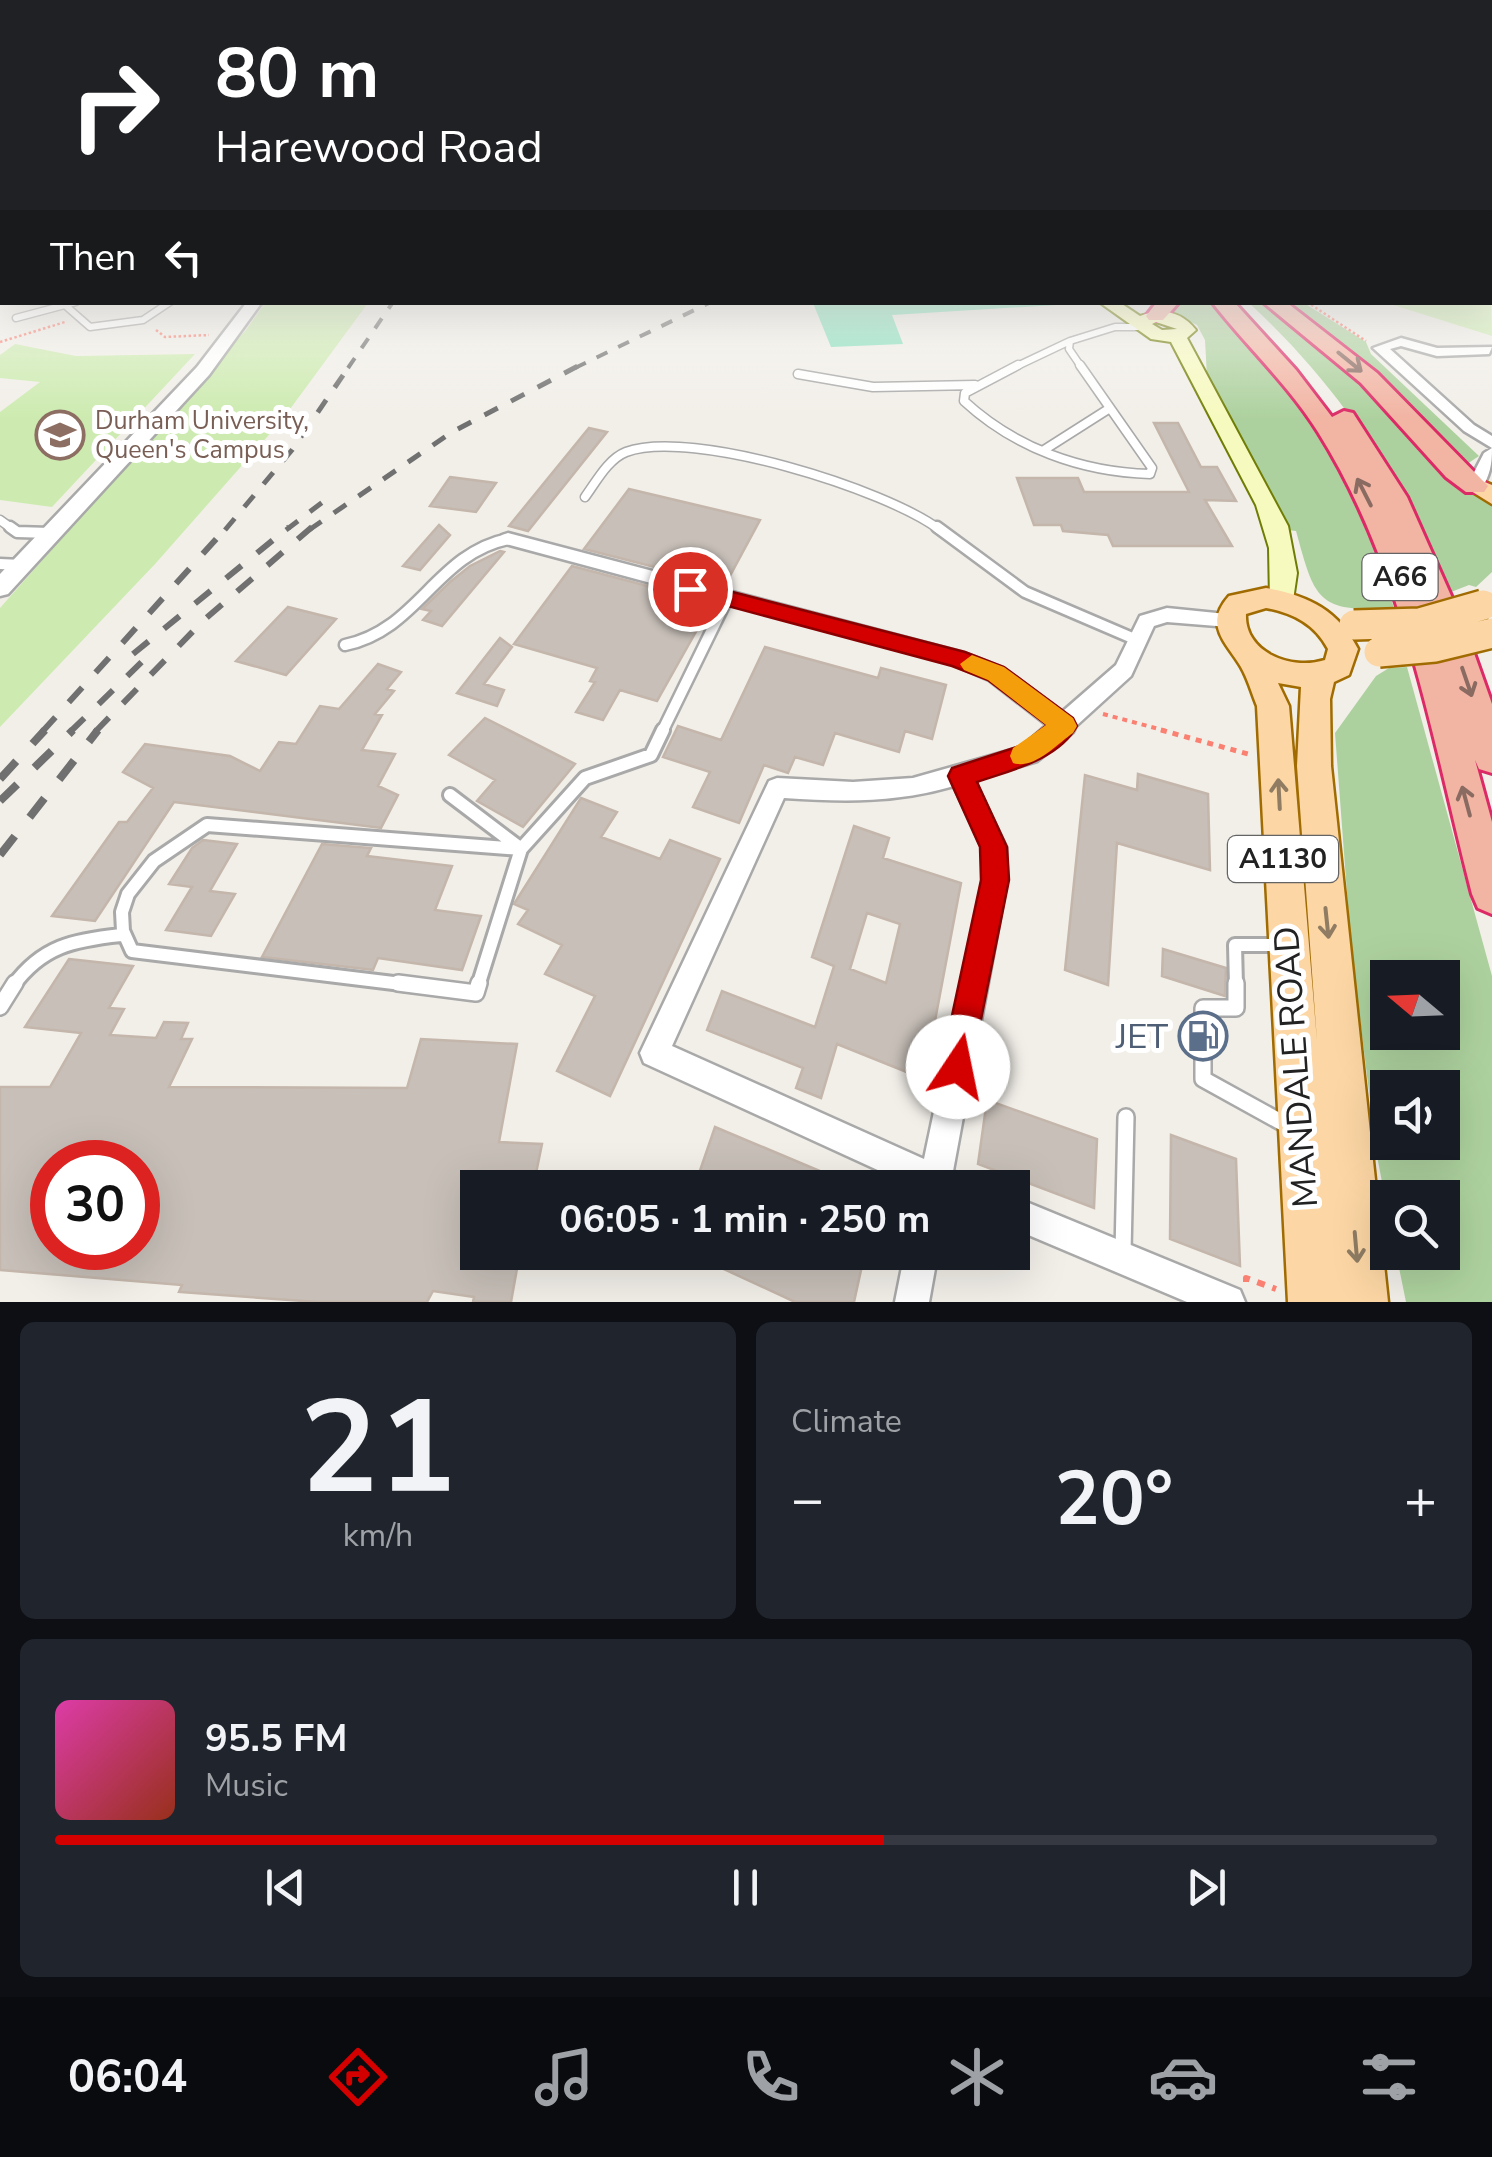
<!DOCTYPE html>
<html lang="en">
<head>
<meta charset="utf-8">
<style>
  body { margin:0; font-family:"Nunito Sans",sans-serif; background:#20242c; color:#f1f3f6; height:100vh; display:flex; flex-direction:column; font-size:38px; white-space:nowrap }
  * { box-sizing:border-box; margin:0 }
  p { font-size:32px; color:#9ea1a6 }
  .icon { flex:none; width:55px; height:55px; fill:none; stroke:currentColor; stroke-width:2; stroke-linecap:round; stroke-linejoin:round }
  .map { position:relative; height:1302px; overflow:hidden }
  .side { display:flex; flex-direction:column; gap:20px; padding:20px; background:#0d0f14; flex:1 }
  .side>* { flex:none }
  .top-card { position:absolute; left:0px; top:0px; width:1492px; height:305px; box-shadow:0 10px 40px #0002; background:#202124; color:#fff; overflow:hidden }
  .needle { width:65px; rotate:289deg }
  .buttons { position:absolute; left:1370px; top:960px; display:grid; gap:20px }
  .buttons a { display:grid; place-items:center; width:90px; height:90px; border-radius:0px; background:#171b24; box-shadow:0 10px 40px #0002; font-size:50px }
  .speed { position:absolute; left:30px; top:1140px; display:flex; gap:20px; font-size:50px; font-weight:700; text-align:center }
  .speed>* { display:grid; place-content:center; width:130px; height:130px; border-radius:50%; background:#171b24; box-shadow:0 10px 40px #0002; line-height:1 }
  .speed .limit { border:15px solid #d22; background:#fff; color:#111 }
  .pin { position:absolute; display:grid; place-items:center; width:85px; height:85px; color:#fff; margin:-42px; border:5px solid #fff; border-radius:50%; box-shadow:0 2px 10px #0007 }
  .me { position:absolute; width:110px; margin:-55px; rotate:11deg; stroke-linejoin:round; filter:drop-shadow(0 0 8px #0008) }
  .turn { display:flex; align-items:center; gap:35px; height:210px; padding:0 50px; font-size:45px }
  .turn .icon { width:130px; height:130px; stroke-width:2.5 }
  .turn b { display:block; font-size:70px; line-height:85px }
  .then { display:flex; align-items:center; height:95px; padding:0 50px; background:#0003; gap:20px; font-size:38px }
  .big { font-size:75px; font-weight:700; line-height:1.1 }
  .side .widget { flex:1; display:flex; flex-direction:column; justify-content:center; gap:15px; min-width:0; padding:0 35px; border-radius:15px; background:#20242c }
  .side .dial { align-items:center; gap:0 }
  .dial b { font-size:130px; line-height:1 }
  .song { display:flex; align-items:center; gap:30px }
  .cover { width:120px; height:120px; border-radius:15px; background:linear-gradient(135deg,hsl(320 70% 55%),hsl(10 70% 35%)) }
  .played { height:10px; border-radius:5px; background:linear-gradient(90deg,#d40000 60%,#363941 60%) }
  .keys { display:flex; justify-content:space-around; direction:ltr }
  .heat { display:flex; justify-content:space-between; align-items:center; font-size:55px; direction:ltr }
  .side .tiles { flex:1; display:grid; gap:20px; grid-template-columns:1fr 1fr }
  .widget:last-child { grid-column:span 2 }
  .trip { position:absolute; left:460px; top:1170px; width:570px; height:100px; border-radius:0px; background:#171b24; box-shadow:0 10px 40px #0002; font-weight:700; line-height:100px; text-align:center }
  .tabs { display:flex; height:160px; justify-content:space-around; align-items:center; background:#090b0e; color:#9ea1a6 }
  .tabs .icon { width:70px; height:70px }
  .tabs .selected { color:#d40000 }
  .tabs b { font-size:45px; color:#f1f3f6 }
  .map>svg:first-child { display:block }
  .grass { fill:#cdebb0 }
  .forest { fill:#add19e; fill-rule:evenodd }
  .pitch { fill:#88e0be }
  .building { fill:#c7bfb8; stroke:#c4b6ab; stroke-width:2.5; fill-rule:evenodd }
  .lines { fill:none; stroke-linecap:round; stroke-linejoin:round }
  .service-far4-casing { stroke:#a9a9a9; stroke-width:9 }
  .service-far3-casing { stroke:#a9a9a9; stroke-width:11 }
  .service-far2-casing { stroke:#a9a9a9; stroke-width:15 }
  .service-far1-casing { stroke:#a9a9a9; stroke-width:18 }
  .service-casing { stroke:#a9a9a9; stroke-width:20 }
  .minor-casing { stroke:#a9a9a9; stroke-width:5 }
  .tertiary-casing { stroke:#a9a9a9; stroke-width:5 }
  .secondary-casing { stroke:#707d05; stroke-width:4 }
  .primary-casing { stroke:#a06b00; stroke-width:5 }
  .trunk-casing { stroke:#dc2a67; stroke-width:6 }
  .path-far3 { stroke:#fa8072; stroke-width:2.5; stroke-dasharray:2.5 2.5; stroke-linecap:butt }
  .path-far2 { stroke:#fa8072; stroke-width:4; stroke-dasharray:5 5; stroke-linecap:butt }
  .path-far1 { stroke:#fa8072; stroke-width:5; stroke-dasharray:6 6; stroke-linecap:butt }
  .path { stroke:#fa8072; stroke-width:6; stroke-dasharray:8 8; stroke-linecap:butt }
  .service-far4 { stroke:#fff; stroke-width:6 }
  .service-far3 { stroke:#fff; stroke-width:8 }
  .service-far2 { stroke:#fff; stroke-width:10 }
  .service-far1 { stroke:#fff; stroke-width:12 }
  .service { stroke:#fff; stroke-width:15 }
  .minor { fill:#fff; fill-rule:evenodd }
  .tertiary { fill:#fff; fill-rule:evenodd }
  .secondary { fill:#f7fabf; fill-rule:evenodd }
  .primary { fill:#fcd6a4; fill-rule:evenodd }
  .trunk { fill:#f2b4a3; fill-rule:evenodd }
  .rail-far3 { stroke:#707070; stroke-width:4; stroke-dasharray:12 12; stroke-linecap:butt }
  .rail-far2 { stroke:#707070; stroke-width:5; stroke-dasharray:15 15; stroke-linecap:butt }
  .rail-far1 { stroke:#707070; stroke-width:6; stroke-dasharray:20 20; stroke-linecap:butt }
  .rail { stroke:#707070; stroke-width:8; stroke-dasharray:24 24; stroke-linecap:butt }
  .primary-bridge-casing { stroke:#a06b00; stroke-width:34; stroke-linecap:butt }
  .primary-bridge { stroke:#fcd6a4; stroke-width:29 }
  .oneway { stroke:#8a6b62 }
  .oneway2 { stroke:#8f7c63 }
  .route { fill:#d40000; stroke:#8a0000; stroke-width:2.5 }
  .slow { fill:#f59e0b }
  .labels { text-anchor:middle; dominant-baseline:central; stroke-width:10; stroke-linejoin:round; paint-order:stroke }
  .far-education-label { font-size:25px; fill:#785e54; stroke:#fff; text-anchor:start }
  .shield { fill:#fff; stroke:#646464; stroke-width:2.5 }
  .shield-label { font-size:28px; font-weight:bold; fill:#222 }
  .near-service-label { font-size:35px; fill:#4e5e75; stroke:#fff; text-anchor:end }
  .near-street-label { font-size:35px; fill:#222; stroke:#fff }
</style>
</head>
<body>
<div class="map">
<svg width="1492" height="1302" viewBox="0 0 1492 1302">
  <rect width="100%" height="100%" fill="#f2efe9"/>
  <path class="grass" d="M1490,237L1492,336L1387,303L1490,302Z
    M265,303H368L282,420L156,563L0,727V608L246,330Z
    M15,344L76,356L195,354L52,507L0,500V412L40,382L0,378V355Z"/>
  <path class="forest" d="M1174,303H1213C1238,329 1266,355 1287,384C1337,452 1369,527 1394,608C1317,613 1315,600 1296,531L1287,530L1207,377L1205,340L1197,325L1172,313Z
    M1249,303H1263L1343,364L1492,504V572L1476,587L1469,585L1451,592C1397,478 1342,389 1249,303Z
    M1277,303H1304L1366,342L1371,354L1479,456L1461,468Z
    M1407,667L1492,976V1302H1406L1396,1253L1442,1252V1198H1388L1387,1208L1377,1156L1351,946L1335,733L1376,676L1389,668ZM1388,978H1442V1032H1388ZM1388,1088H1442V1142H1388Z"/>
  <path class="pitch" d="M1090,303L892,315L903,344L831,347L813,303Z"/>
  <path class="building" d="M1154,423H1178L1201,467H1217L1236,501L1205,500L1232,546H1113L1108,535L1063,531L1061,525H1034L1017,478H1078L1084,492H1189Z
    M589,428L607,432L528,531L509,526Z
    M450,477L496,483L476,512L430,506Z
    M629,489L760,520L725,585L584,549Z
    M439,525L450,535L420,570L403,566Z
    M500,551L504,552L442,626L423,620L431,611L422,609L450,582L470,566Z
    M572,566L712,603L657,701L620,690L603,720L576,712L595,682L590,681L597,668L514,644Z
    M288,607L336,619L286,675L236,661Z
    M500,638L512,647L484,684L504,690L497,706L457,693Z
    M765,647L878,678L881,668L946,685L932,739L905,731L899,752L835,733L823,765L795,757L788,773L764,765L739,823L693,807L710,772L663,757L678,726L721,740Z
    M378,664L401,672L387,689L394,691L375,714L382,715L362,750L395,754L378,786L398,795L381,828L174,802L95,921L52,916L119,822H127L153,788L123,772L145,744L230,756L260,771L279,742L296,744L320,706L339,709Z
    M485,718L575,764L523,827L477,801L495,780L449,755Z
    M1138,774L1208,794L1210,870L1117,843L1108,985L1065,970L1085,775L1137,790Z
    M581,798L617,812L601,837L660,859L670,840L720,859L610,1096L557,1071L595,996L545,974L562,945L518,924L528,910L514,904Z
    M854,826L889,838L883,858L961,883L924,1079L837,1044L821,1098L796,1088L803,1068L707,1030L722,991L815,1027L834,966L812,957ZM867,913L900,924L886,983L850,969Z
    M203,840L237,844L210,891L235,894L211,936L166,930L192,887L169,884L192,848Z
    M322,844L371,848L367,856L452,866L435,910L481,916L462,970L378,958L373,970L262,957Z
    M1163,949L1226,968L1225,996L1162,976Z
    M69,959L133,966L109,1008L124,1009L110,1035L156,1038L164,1022L188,1023L181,1039H192L169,1087L407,1088L421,1039L517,1044L499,1142L542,1144L533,1188H478V1252H520L511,1302H473L474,1297L433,1291L427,1302H317L179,1292L182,1285L0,1270V1087H50L81,1033L25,1027ZM52,1162H138V1248H52Z
    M987,1100L1097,1139L1094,1208L978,1164Z
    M715,1127L858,1187V1188H694Z
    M1171,1135L1236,1159L1240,1266L1170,1239Z
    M687,1252H865L854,1302H795Z"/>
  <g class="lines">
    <g class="service-far4-casing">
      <path id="service-far4" d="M66,306L90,327L143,320L170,302
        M16,318L76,302
        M1070,341L1069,349L1082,368
        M1070,341L1115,327H1143
        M1013,368L1070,341"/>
    </g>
    <g class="service-far3-casing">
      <path id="service-far3" d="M1018,365L965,393L964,401C1015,448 1081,472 1150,474L1152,468L1080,365
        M798,374L873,387L975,385
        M1044,450L1110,408
        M585,497C596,482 608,459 626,452C691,428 886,489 940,530
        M0,520L14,530"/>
    </g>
    <g class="service-far2-casing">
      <path id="service-far2" d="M10,527L17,532L50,533
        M937,527L1025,592L1137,640
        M0,564L21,565
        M345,645C418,630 436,554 508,539
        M662,732L727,599"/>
    </g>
    <g class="service-far1-casing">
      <path id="service-far1" d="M450,795L520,848
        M521,849L585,778L651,755L663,730
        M13,986C42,946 74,940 121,935
        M418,986L132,951L123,931L122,912L128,894L154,861L207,825L521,849
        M478,986L521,849
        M1236,986L1235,945H1281"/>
    </g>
    <g class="service-casing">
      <path id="service" d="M398,983L476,993L479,983
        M1236,983V1008H1203V1079L1290,1127
        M0,1007L15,983
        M1123,1252L1126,1117"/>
    </g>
    <g class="minor-casing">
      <path id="minor" d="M1401,338L1437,348L1492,347L1489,354L1437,356L1401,346L1390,349L1474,425L1492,436V448L1464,431L1373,348Z
        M1492,448C1492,465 1490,475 1481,490H1469L1467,486L1484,453Z
        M508,533L964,653L1003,668L1062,712L1116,665L1140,616L1167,608L1236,615L1239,620L1236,625L1229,627L1167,622L1154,626L1131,676L1076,726L1073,732L1037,761L974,780L1006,847L1007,880L953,1171L965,1177L970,1188H917L644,1063L640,1053L769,781L777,778L853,782L913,778L1022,747L1047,725L989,680L952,664L502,543L499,539L502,535ZM954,786L982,847L983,880L924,1159L672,1046L784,798C845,802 895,803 954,786Z
        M1012,1196L1240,1290L1245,1302H1187L1012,1228Z
        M905,1252H938L929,1302H895Z"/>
    </g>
    <g class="tertiary-casing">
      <path id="tertiary" d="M247,302H262L209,375L8,594L0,596V574L197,367Z"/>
    </g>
    <g class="secondary-casing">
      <path id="secondary" d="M1099,302H1119L1140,316C1162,308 1181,311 1196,330L1187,338L1288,526L1297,573L1292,607H1274L1270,600L1269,548L1256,505L1171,342L1151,339ZM1156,322L1177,329L1162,330L1152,324Z"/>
    </g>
    <g class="primary-casing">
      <path id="primary" d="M1475,478L1492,485V504L1463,486Z
        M1266,588C1309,596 1338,610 1358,649L1349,675L1334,682L1330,699L1331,766L1388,1302H1288L1257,706C1252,694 1248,679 1241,667C1226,642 1203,625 1229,596ZM1266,608C1293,613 1315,624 1328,649L1325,660C1291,671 1244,652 1246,614ZM1278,683L1301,687L1297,766L1317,1041L1289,706Z"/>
    </g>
    <g class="trunk-casing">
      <path id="trunk" d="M1157,302H1179L1163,320H1149L1146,316Z
        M1212,302H1234L1296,370L1332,417L1344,411L1353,413L1407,497L1464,625L1492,704V773L1479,769L1475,760L1492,822V914L1478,908L1472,894C1432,739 1405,570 1318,432C1288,384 1247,347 1212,302Z
        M1263,302H1286L1377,373L1488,486L1484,492H1466L1446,477L1361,383Z"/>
    </g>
    <path class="path-far3" d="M1307,302L1366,341
      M156,330L165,337L209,335
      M0,342L65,322"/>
    <path class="path-far2" d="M1103,714L1170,732"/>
    <path class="path-far1" d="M1161,730L1248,754"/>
    <path class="path" d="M1246,1282V1278L1276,1289"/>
    <use href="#service-far4" class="service-far4"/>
    <use href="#service-far3" class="service-far3"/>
    <use href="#service-far2" class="service-far2"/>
    <use href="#service-far1" class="service-far1"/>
    <use href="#service" class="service"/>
    <use href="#minor" class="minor"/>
    <use href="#tertiary" class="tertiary"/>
    <use href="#secondary" class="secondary"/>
    <use href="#primary" class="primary"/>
    <use href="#trunk" class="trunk"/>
    <path class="rail-far3" d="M348,368L393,302
      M575,368L711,302"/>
    <path class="rail-far2" d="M225,530L292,450L350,365
      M286,530L324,501
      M309,530L452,432L580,365"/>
    <path class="rail-far1" d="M133,654L289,527
      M42,732L227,527
      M70,732L155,649
      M95,732L204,620L312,527"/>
    <path class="rail" d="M0,779L45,730
      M0,801L73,730
      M0,855L98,730"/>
    <g class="primary-bridge-casing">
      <path id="primary-bridge" d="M1354,625L1420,623L1483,605
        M1379,652L1435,647L1492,633"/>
    </g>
    <use href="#primary-bridge" class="primary-bridge"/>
  </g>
  <defs><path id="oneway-shaft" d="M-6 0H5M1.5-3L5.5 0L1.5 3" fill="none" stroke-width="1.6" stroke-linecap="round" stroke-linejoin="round" transform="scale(2.5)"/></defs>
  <g class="oneway">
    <use href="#oneway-shaft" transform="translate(1350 362) rotate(39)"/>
    <use href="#oneway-shaft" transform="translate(1364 492) rotate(-117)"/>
    <use href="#oneway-shaft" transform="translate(1467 682) rotate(71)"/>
    <use href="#oneway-shaft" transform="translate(1466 801) rotate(-105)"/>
  </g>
  <g class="oneway2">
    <use href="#oneway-shaft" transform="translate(1279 794) rotate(-93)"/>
    <use href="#oneway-shaft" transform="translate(1327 923) rotate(84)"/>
    <use href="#oneway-shaft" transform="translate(1356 1247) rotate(85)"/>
  </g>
  <linearGradient id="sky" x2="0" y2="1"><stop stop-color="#8fc0e4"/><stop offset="0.57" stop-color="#f9f8f5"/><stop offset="1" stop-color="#f9f8f5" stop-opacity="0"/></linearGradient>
  <rect width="1492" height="419" fill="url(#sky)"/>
  <path class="route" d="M690,581L965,652L1004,667L1073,718L1077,726C1058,760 1011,770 977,782L1007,847L1009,880L969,1079L958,1083L946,1079L941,1067L981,880L980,847L948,776L952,768L1020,746L1047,725L988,680L952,666L683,594L680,589L683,583Z"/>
  <path class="slow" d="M972,655L1004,667L1073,718L1077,726L1073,733C1057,744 1034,770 1013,763L1010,756L1013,748L1046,725L988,680L964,670L960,664Z"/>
  <defs>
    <g id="university-ring" transform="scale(2.5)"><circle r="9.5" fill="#fff" stroke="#8d6e63" stroke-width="1.5"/><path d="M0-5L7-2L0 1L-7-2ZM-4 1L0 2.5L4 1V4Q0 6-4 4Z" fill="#8d6e63"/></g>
    <g id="fuel-ring" transform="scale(2.5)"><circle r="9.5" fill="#fff" stroke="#5c6f8a" stroke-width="1.5"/><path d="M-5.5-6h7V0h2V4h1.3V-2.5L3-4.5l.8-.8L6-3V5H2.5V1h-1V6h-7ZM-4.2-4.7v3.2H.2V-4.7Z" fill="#5c6f8a"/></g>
  </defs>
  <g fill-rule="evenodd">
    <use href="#university-ring" x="60" y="435"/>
    <use href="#fuel-ring" x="1203" y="1036"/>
  </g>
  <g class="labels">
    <g class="far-education-label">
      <text x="95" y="421">Durham University,<tspan x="95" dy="29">Queen's Campus</tspan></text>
    </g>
    <g class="shield">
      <rect x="1362.5" y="554" width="75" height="46" rx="8"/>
      <rect x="1228" y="836" width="110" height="46" rx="8"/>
    </g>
    <g class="shield-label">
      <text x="1400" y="577">A66</text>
      <text x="1283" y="859">A1130</text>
    </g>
    <g class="near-service-label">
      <text x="1168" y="1036">JET</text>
    </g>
    <g class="near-street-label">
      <text transform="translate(1296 1067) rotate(-94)">MANDALE ROAD</text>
    </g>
  </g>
</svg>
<div class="buttons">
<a><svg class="needle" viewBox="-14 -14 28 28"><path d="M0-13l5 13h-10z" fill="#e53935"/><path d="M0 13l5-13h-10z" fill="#9ea1a6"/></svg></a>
<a><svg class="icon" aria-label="sound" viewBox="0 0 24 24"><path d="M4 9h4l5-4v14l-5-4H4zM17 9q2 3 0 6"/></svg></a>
<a><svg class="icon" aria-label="search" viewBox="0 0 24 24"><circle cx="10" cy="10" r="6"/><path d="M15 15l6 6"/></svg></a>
</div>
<div class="speed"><div class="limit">30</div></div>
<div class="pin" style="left:690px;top:589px;background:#d93025"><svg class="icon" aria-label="arrive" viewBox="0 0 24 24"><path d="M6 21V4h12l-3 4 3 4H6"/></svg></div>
<svg class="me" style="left:958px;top:1067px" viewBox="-20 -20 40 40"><circle r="19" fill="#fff"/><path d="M0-13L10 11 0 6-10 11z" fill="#d40000"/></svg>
<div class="trip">06:05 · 1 min · 250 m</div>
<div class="top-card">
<div class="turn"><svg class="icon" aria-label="right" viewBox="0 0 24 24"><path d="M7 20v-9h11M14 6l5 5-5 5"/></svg><div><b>80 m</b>Harewood Road</div></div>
<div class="then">Then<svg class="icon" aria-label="left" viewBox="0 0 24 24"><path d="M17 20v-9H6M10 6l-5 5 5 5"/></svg></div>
</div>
</div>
<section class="side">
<div class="tiles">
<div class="widget dial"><b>21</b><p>km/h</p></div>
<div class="widget"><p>Climate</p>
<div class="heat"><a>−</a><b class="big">20°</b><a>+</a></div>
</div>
<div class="widget">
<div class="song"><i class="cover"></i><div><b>95.5 FM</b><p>Music</p></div></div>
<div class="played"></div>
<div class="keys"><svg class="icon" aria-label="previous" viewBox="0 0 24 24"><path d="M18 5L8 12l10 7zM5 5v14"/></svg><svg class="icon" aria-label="pause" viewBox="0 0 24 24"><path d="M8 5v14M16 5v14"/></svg><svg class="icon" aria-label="next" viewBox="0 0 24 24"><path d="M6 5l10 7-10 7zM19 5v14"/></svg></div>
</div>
</div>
</section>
<nav class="tabs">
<b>06:04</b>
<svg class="icon selected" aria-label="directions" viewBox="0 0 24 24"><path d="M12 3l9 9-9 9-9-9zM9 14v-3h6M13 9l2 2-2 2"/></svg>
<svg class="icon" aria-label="music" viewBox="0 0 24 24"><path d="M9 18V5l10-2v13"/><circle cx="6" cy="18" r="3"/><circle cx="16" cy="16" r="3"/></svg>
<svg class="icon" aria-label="phone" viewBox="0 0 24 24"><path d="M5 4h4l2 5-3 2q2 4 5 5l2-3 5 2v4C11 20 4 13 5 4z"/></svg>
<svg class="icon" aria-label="climate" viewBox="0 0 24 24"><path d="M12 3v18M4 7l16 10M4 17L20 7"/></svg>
<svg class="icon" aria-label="car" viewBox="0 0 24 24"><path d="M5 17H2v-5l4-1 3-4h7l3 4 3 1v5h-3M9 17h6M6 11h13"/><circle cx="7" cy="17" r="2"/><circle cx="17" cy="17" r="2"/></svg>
<svg class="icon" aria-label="filters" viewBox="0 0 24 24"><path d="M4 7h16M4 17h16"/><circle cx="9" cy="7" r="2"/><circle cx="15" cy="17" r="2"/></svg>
</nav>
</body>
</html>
